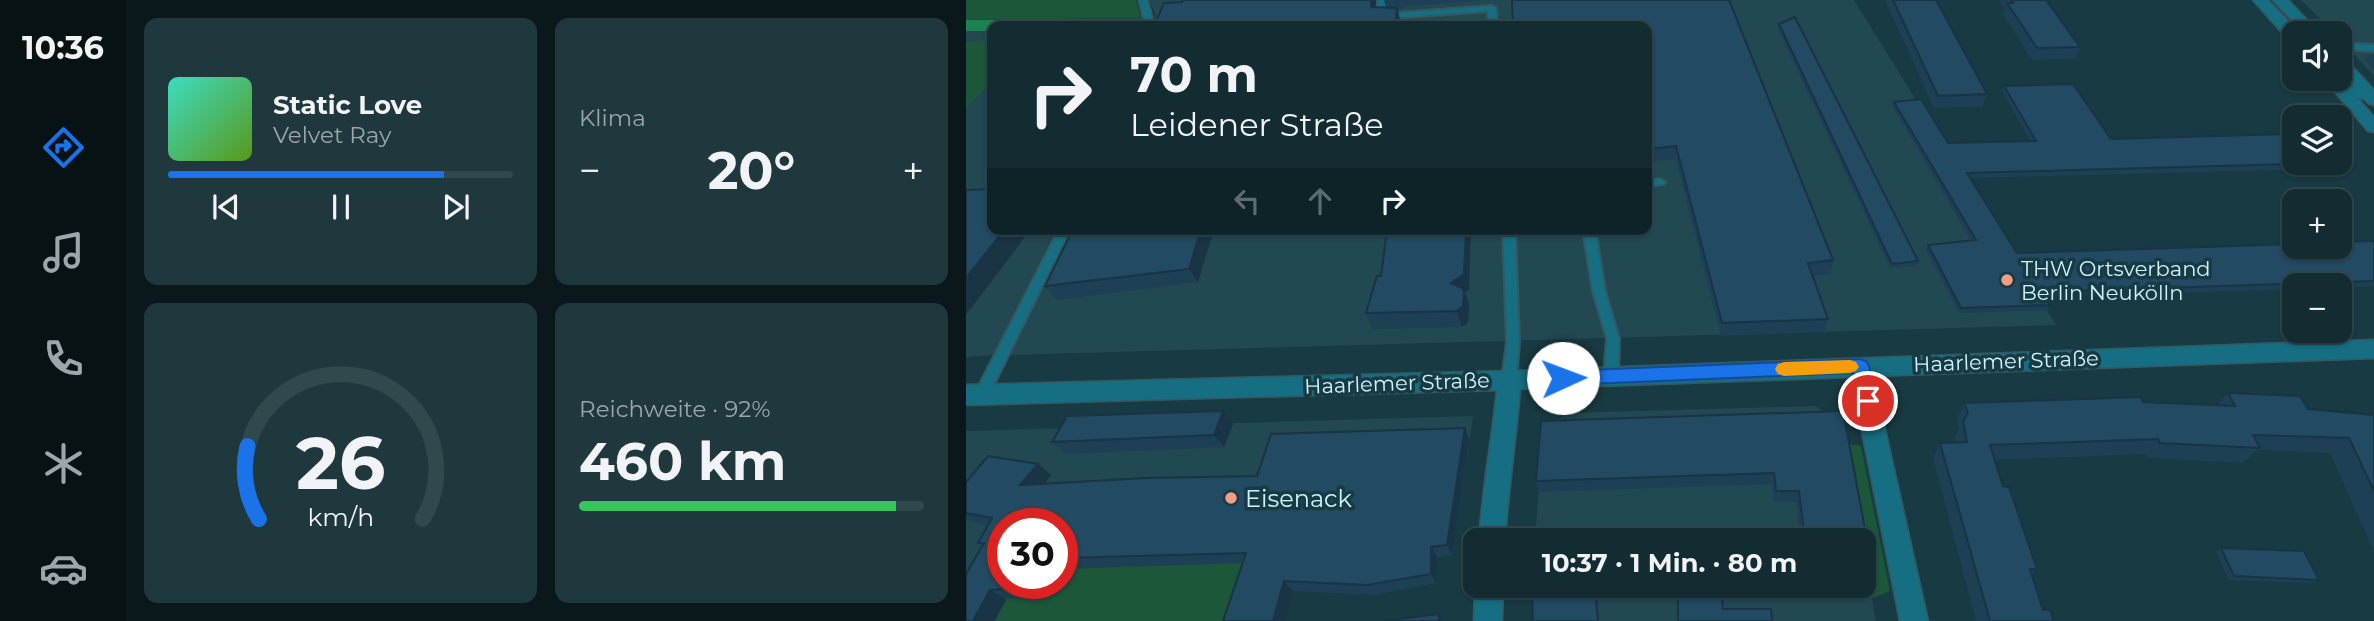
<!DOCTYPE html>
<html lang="de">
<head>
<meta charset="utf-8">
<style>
  body { margin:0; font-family:Montserrat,sans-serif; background:#1f383e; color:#f1f3f6; height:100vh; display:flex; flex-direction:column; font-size:26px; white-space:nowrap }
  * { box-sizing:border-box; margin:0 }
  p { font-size:23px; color:#9ca7ac }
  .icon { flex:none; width:38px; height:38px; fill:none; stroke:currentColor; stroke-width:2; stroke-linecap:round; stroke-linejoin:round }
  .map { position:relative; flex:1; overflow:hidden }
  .sheet { display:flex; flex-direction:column; gap:18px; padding:18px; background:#0a181c; width:840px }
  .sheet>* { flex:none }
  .top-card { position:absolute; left:21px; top:21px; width:665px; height:214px; border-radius:14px; box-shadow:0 2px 5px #0004,0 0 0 2px #31484d; background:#122c32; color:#f1f3f6; overflow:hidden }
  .buttons { position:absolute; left:1316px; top:21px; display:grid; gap:14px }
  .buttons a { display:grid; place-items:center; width:70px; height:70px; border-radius:14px; background:#122c32; box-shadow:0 2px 5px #0004,0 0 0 2px #31484d; font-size:35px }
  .speed { position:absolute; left:21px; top:508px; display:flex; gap:14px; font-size:35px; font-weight:700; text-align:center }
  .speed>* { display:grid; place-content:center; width:91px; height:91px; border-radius:50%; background:#122c32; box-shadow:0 2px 5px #0004,0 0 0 2px #31484d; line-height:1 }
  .speed .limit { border:10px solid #d22; background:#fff; color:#111 }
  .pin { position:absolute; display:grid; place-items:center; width:60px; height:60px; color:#fff; margin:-30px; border:4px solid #fff; border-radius:50%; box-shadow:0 2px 7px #0007 }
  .me { position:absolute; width:77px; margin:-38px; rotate:88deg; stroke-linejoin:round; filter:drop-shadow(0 0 5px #0008) }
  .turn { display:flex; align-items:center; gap:24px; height:147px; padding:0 28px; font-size:32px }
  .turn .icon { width:91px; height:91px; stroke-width:2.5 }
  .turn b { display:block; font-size:49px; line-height:60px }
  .lanes { display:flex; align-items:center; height:66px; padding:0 28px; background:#0003; justify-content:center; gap:35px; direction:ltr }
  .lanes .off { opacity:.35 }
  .big { font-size:52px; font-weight:700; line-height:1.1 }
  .sheet .card { flex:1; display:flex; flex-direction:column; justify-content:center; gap:10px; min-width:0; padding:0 24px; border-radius:14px; background:#1f383e }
  .sheet .dial { align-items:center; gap:0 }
  .dial svg { height:182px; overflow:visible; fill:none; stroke:#31484d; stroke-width:7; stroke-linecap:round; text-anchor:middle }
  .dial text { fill:#f1f3f6; stroke:none }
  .song { display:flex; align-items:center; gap:21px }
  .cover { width:84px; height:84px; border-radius:10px; background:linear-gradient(135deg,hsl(170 70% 55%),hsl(90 70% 35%)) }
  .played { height:7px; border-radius:4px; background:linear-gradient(90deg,#1a73e8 80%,#31484d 80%) }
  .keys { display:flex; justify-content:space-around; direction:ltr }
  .heat { display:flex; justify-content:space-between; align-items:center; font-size:38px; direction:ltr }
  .charge { height:10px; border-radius:5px; background:linear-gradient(90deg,#34c759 92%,#31484d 0) }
  .sheet .tiles { flex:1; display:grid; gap:18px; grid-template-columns:repeat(2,1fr) }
  .trip { position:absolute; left:497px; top:528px; width:413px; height:70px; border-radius:14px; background:#122c32; box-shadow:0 2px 5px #0004,0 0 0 2px #31484d; font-weight:700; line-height:70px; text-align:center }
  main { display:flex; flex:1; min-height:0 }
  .tabs { display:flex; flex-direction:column; width:126px; justify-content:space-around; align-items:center; background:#071214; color:#9ca7ac }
  .tabs .icon { width:49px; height:49px }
  .tabs .current { color:#1a73e8 }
  .tabs b { font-size:32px; color:#f1f3f6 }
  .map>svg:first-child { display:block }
  .built { fill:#224851 }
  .green { fill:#1b5738 }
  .forest { fill:#1a8351 }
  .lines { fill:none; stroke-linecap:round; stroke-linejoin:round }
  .lane-casing { stroke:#355860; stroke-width:4 }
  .street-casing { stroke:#355860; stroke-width:3 }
  .secondary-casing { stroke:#355860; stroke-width:3 }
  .lane { fill:#156e81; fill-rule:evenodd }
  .street { fill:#156e81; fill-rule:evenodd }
  .secondary { fill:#156e81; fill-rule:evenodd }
  .wall { fill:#1d4054 }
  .shaded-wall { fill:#183445 }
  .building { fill:#224a62; stroke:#183445; stroke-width:2 }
  .route { fill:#1a73e8; stroke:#114b97; stroke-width:2 }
  .slow { fill:#f59e0b }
  .poi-dot { fill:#f49e86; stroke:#183a42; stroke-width:2.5 }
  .labels { text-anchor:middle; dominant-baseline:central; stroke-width:7; stroke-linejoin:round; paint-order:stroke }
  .poi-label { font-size:21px; fill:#cdf3fd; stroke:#183a42; text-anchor:start }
  .street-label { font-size:21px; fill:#cdf3fd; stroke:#183a42 }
  .near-poi-label { font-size:24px; fill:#cdf3fd; stroke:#183a42; text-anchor:start }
</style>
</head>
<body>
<main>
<nav class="tabs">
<b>10:36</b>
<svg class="icon current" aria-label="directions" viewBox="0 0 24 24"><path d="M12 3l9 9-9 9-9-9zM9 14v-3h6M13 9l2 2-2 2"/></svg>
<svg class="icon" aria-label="music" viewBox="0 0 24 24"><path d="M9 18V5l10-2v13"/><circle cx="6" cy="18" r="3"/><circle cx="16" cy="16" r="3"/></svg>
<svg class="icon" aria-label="phone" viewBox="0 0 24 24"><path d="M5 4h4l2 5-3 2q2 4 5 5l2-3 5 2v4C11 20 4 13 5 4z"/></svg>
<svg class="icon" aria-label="climate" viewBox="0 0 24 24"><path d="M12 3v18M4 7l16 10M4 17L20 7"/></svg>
<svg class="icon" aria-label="car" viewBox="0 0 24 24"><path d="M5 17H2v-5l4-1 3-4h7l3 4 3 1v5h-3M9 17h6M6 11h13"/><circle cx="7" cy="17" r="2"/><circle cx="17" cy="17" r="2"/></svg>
</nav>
<section class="sheet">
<div class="tiles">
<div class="card">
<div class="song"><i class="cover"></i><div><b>Static Love</b><p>Velvet Ray</p></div></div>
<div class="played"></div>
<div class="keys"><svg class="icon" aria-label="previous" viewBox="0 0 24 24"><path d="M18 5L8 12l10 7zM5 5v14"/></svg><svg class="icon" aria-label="pause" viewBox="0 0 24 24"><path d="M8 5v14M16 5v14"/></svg><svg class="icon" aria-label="next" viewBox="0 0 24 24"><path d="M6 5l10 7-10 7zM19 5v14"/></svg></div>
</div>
<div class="card"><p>Klima</p>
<div class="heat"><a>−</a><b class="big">20°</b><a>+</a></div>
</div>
<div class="card dial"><svg viewBox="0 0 100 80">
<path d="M14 69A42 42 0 1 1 86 69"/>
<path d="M14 69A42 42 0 0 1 9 37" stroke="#1a73e8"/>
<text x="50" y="56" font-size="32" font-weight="700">26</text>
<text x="50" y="72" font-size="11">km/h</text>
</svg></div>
<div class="card"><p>Reichweite · 92%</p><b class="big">460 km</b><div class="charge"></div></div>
</div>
</section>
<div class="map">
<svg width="1408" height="621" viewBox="0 0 1408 621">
  <rect width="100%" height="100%" fill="#183a42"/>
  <path class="built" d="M183,0H888L1090,325L44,355L104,229H681V26H190L189,13Z
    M1335,0H1408V76L1374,39V33H1368Z
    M175,18L179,26H87L93,20Z
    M0,31H26V229H90L28,355L0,357Z
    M850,406L873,423L895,541H569L577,433L600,413Z
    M507,416L486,555L412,567L96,523H37V583H49L28,621H0V431Z
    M898,557L910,621H570L569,586H898Z"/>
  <path class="green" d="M0,0H170L175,18L0,20Z
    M26,41V81L0,108V42Z
    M877,443L895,446L924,591L905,599L898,557V541Z
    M289,562L270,621H29L49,583H96V568Z"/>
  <path class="forest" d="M0,20H93L87,26H26V31H0Z"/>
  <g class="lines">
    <g class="lane-casing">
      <path id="lane" d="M173,0H181L188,26H180Z
        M412,0H420L418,14L526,6L530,8L531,26H523L522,11L414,19L410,17Z
        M1374,43L1408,45V51L1374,49Z
        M694,179L699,182L698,184L681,186V180Z
        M93,229H104L21,398L16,400L11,398L9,394Z
        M537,229H549L553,342L550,380L548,384L543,385L538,384L536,380L541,342Z
        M617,229H629L639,291L653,339L652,376L650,380L645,381L640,380L638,376L641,339L627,291Z"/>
    </g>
    <g class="street-casing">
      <path id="street" d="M1378,86L1408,91V101L1372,94L1370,91L1372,88Z
        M1408,340V358L907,376L962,621H934L885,377L554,389C550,440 542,490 539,541H513C516,490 526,440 531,390L0,405V385L543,371Z
        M509,586H537L536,621H508Z"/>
    </g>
    <g class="secondary-casing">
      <path id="secondary" d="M1287,0H1302L1333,33H1328V41L1323,40Z
        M1307,0H1322L1353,33H1338Z
        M1374,58L1379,59L1408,90V105L1402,103L1374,71Z
        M1374,78L1408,117V132L1402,131L1358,79Z"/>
    </g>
    <use href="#lane" class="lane"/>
    <use href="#street" class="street"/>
    <use href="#secondary" class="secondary"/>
  </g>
  <path class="wall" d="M216,0H410V7H420L418,0H519L436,7L435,10H432L434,20V26H188Z
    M919,0H970L1021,94L1016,107L968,108Z
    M1033,0H1081L1114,47L1109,59L1066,60L1037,14L1039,9Z
    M813,24L952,261L950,266L924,268L812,29Z
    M681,26L867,260L864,274L846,276L862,319L859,332L755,336L710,159L681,162Z
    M1403,55H1408V70L1399,60Z
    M1038,86L1145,139L1353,163L1349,169L1004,178L1051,253L1408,241V286L1374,287V285H1328V289L1079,297L1084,305L1081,310L993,313L960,250L962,245L1005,241L927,107L928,102L982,143L1064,141L1036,91Z
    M248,229L232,282L91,300L79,286Z
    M503,290L499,292L503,305L502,322L496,327L407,329L400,313Z
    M1262,393L1342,409L1408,415V551L1364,453L1291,450L1277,463L1180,458L1179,454L1028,460L1037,486L1071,569L1066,575L1077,610L1088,621H1010L967,458L974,443H990L989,436L993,428L991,419L998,403L1177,402L1251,405Z
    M257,411L267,424L258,447L100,454L86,442Z
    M877,411L909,583L904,593H807L806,586H898V541H812L813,539L835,540L830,502H808L806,484L573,492L570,481Z
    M503,439L486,555L471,557L470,583L408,595L327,591L277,563L96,569V523H37L90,583L83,597L40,599L28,621H0L17,546L12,543L22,525L0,520V482L72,464L85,475L78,484L291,476Z
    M1255,548L1353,580L1347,583L1263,580L1250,552Z"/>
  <path class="shaded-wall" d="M405,0H410L409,19L405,7Z
    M431,8L434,20V26H429Z
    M39,229H65L0,315V278Z
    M235,229H248L232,282L223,269Z
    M500,229H505L503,290L499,292L503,305L502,322L496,327L491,311L485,283Z
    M257,411L267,424L258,447L248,435Z
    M499,428L503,439L486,555L481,545Z
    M72,464L85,475L68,496L54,485Z
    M465,547L471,557L470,583L465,574Z
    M318,581L327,591L319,621H307Z
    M70,583H90L83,597L68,587Z
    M629,586H630L633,621H632Z
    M24,590L40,599L28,621H7Z
    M473,614L477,620V621H473Z"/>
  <path class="building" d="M216,0H405V7L431,8L429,26H188L198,3L216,2Z
    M546,0H763L867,260L842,263L862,319L756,323L710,146L681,149V26H547Z
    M927,0H970L1021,94L972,96Z
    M1045,0H1080L1114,47L1071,48L1041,3H1047Z
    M829,17L952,261L926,264L813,24Z
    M1107,84L1145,139L1326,134L1328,137V163H1353L1001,173L1051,253L1328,244V247H1374V242L1408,241V281L1076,292L1084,305L995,308L962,245L1010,240L928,102L955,99L982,143L1070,141L1038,86Z
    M26,189V229H39L0,278V190Z
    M107,229H235L223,269L79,286Z
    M427,229H500L498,274L485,283L498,289L497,306L491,311L400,313L411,276H415L421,230Z
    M1262,393L1334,396L1342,409L1408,415V491L1383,438L1287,435L1294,448L1194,443L1192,439L1024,445L1037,486L1043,487L1071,569H1064L1077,610H1084L1088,621H1024L974,443L1001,442L997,421L1002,413L998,403L1175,397L1177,402L1269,406Z
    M257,411L248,435L86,442L101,416Z
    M877,411L909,583H898V541H813V539L839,540L833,491H810L808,473L570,481L575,421Z
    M499,428L481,545L465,547V574L401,585L318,581L307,621H257L280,553L96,558V523H37V583H70L68,587L24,590L7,621H0V574L18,543H12L26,518L0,513V482L22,456L72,464L54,485L181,478L291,476L305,434Z
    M750,535L751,541H666V537Z
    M1255,548L1338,551L1353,580L1268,576Z
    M566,586H629L632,621H567Z
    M712,586H755L757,609H805L806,621H712Z
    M473,614V621H418Z"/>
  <path class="route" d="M894,359L900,361L903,366L910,401L908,406L902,408L895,406L887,373L597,385L591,383L588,378L591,373L597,371Z"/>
  <path class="slow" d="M884,360L890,362L893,367L890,371L884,373L818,376L812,374L809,369L812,364L818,362Z"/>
  <g class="poi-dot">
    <circle cx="1041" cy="280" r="7"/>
    <circle cx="265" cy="498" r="7"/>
  </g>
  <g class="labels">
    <g class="poi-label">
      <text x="1055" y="268">THW Ortsverband<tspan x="1055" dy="24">Berlin Neukölln</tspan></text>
    </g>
    <g class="street-label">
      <text transform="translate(1040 361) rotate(-2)">Haarlemer Straße</text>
      <text transform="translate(431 383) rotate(-2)">Haarlemer Straße</text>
    </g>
    <g class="near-poi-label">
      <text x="279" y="498">Eisenack</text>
    </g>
  </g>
</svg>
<div class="buttons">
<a><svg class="icon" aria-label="sound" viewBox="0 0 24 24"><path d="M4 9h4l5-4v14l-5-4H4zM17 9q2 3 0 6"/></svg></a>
<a><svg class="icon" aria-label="layers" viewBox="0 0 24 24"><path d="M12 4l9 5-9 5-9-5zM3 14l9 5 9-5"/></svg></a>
<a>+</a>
<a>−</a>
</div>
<div class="speed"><div class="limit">30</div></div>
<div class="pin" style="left:902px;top:401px;background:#d93025"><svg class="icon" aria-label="arrive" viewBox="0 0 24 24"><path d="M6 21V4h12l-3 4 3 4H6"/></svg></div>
<svg class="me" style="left:597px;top:378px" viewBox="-20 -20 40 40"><circle r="19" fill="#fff"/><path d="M0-13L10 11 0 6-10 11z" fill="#1a73e8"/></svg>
<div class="trip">10:37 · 1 Min. · 80 m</div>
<div class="top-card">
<div class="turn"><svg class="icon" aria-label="right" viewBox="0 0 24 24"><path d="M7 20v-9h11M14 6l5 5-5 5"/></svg><div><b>70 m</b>Leidener Straße</div></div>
<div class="lanes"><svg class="icon off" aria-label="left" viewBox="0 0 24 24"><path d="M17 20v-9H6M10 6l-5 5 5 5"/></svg><svg class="icon off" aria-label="ahead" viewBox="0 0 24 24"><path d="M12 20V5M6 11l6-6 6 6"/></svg><svg class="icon" aria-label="right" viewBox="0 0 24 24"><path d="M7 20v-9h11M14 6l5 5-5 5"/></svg></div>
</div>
</div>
</main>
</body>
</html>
